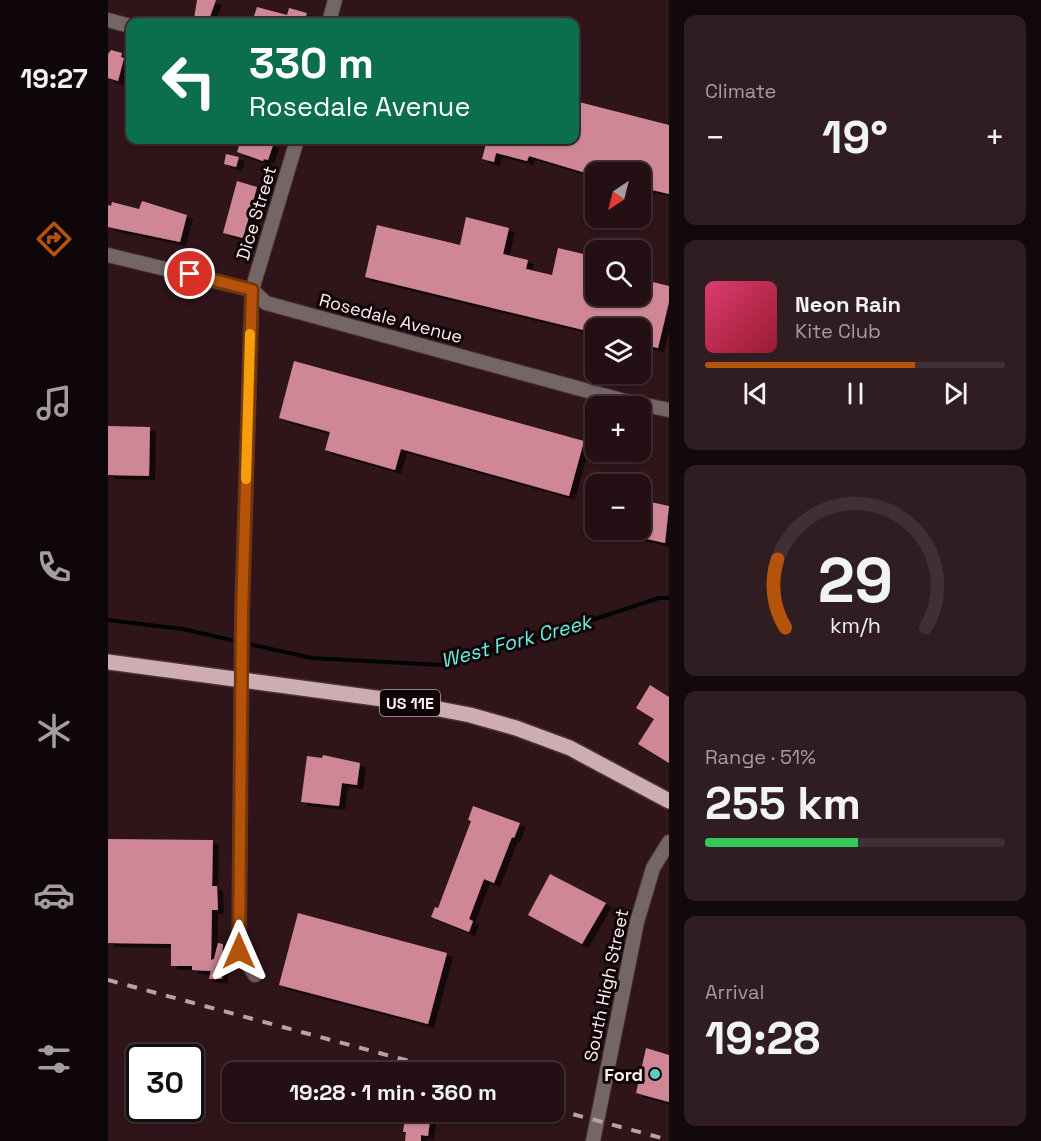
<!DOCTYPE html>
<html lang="en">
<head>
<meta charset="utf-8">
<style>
  body { margin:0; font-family:"Space Grotesk",sans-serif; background:#2f1d22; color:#f1f3f6; height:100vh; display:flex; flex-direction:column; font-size:22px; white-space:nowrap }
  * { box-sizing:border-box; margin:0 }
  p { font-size:20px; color:#a39ca0 }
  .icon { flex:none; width:33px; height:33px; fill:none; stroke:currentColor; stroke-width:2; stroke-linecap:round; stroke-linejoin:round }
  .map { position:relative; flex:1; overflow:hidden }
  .panel { display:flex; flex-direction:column; gap:15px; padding:15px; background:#13080b; width:372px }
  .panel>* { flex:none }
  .banner { position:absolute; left:18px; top:18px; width:453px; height:126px; border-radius:12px; box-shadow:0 2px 4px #0004,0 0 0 2px #402f34; background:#0b6e4f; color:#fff; overflow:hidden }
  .needle { width:39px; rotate:215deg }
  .tools { position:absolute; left:477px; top:162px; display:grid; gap:12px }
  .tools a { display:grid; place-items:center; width:66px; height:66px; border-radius:12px; background:#230f14; box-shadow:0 2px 4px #0004,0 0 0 2px #402f34; font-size:30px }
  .speed { position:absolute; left:18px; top:1044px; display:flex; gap:12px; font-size:30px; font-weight:700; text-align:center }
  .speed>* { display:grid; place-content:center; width:78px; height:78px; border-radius:50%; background:#230f14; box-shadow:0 2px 4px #0004,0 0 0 2px #402f34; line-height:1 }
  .speed .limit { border:3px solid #111; border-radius:9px; background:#fff; color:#111 }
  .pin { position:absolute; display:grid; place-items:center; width:51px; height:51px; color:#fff; margin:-26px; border:3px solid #fff; border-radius:50%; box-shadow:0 2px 6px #0007 }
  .me { position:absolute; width:66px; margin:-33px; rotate:0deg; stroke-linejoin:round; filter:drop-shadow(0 0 4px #0008) }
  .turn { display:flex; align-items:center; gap:21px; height:126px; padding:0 24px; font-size:27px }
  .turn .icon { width:78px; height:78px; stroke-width:2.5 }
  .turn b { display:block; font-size:42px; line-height:51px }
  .big { font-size:45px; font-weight:700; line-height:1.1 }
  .panel .widget { flex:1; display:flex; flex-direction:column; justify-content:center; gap:9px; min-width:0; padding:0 21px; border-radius:12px; background:#2f1d22 }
  .panel .dial { align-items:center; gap:0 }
  .dial svg { height:156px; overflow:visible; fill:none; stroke:#402f34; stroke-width:7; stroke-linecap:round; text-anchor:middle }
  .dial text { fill:#f1f3f6; stroke:none }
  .song { display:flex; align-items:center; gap:18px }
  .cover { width:72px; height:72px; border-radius:9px; background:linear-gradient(135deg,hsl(340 70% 55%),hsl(350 70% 35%)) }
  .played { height:6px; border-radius:3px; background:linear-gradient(90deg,#b45309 70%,#402f34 70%) }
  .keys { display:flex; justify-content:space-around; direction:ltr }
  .heat { display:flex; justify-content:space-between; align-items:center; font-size:33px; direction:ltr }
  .charge { height:9px; border-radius:4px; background:linear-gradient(90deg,#34c759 51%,#402f34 0) }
  .trip { position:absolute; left:114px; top:1062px; width:342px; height:60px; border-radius:12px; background:#230f14; box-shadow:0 2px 4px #0004,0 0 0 2px #402f34; font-weight:700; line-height:60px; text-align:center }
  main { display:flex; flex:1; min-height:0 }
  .menu { display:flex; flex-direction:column; width:108px; justify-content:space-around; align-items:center; background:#0e0608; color:#a39ca0 }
  .menu .icon { width:42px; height:42px }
  .menu .on { color:#b45309 }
  .menu b { font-size:27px; color:#f1f3f6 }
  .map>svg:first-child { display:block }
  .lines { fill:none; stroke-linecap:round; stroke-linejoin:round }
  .stream { stroke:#000606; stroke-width:4 }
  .building { fill:#cf8695; filter:url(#shadow) }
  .minor-casing { stroke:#4c3338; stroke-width:16 }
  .major-casing { stroke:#4c3338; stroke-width:18 }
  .minor { stroke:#746567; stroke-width:14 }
  .major { stroke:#cdadb3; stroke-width:15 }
  .rail { stroke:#b6a2a6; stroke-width:4; stroke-dasharray:10 10; stroke-linecap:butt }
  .route-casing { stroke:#753606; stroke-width:15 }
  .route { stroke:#b45309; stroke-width:10 }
  .slow { stroke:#f59e0b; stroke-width:10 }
  .poi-dot { fill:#56cec4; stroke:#0f0506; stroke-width:2 }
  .labels { text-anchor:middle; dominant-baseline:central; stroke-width:6; stroke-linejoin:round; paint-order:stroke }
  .shield { fill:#0f0506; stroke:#b7a8aa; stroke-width:1.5 }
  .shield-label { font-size:16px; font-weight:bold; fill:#ffeef1 }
  .street-label { font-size:18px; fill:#ffeef1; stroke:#0f0506 }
  .poi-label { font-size:18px; font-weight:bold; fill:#ffeef1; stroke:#0f0506; text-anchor:end }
  .water-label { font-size:20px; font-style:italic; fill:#66efe4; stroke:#0f0506 }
</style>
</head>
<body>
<main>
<nav class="menu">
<b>19:27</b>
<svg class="icon on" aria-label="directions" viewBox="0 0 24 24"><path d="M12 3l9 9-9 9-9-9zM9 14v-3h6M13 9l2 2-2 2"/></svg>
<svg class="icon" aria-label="music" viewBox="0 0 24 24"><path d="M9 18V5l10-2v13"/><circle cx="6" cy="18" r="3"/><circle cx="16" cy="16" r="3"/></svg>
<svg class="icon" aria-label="phone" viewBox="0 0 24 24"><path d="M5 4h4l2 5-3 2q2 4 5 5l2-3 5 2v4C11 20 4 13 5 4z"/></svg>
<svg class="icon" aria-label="climate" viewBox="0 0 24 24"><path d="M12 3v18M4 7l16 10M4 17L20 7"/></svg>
<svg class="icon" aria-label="car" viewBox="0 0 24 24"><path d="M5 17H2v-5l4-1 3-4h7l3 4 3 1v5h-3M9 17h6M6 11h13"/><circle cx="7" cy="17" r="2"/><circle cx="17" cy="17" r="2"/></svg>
<svg class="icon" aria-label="filters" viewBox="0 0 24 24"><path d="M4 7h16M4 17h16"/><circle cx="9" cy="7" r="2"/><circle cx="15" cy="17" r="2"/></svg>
</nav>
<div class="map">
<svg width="561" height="1141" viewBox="0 0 561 1141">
  <defs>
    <filter id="shadow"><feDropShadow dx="6" dy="4" stdDeviation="0" flood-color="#0009"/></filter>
  </defs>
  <rect width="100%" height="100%" fill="#2f141a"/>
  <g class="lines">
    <path class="stream" d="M0,620L75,629L123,640
      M145,645L204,658L333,665L429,638L551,598H561"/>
  </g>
  <path class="building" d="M89,0H108L100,22L86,19Z
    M149,7L179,15L181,8L199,13L196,22H144Z
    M3,50L14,53L13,57L16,58L10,81L0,78V54Z
    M471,102L561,125V194L532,187V172H488V176L421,156L419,161L388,153L386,162L374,159L379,140H466V120Z
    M133,140L161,142L165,145L160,160L156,159L155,161L129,152Z
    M118,154L131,157L128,167L116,164Z
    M129,181L149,187L135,238L115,233Z
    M34,201L79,215L72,242L0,227V205L3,206L4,202L31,209Z
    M358,217L401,228L395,254L420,260L418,269L444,275L450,248L488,257V296H532V279L561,286V302L550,348L532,344V328H488V333L257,277L269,225L352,245Z
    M186,361L476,441L461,496L293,449L287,470L217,450L222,432L171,418Z
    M0,426L42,427L41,476L0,475Z
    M538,501L561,506L557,543L530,537Z
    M542,685L561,697V763L530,744L546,719L528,708Z
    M215,755L252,763L249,785L234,783L231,806L193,802L199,756L214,758Z
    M365,806L412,823L406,838L404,837L386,883L376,879L361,919L365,921L361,932L323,917L327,907L330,908L363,821L360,820Z
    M0,839L105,840L104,886H109L110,910H104L103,960L106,959L110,943L115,944L114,979H101L103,971L84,970V966H63V944L0,943Z
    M442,874L498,903L474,944L420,915Z
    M190,913L339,953L320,1024L171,985Z
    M538,1048L561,1055V1102L528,1093Z
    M298,1112H323L320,1136L313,1135V1141H297L298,1132H295Z"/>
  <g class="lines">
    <g class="minor-casing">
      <path id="minor" d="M0,20L22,26
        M221,22L227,0
        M0,255L144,290L158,303L513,400L561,410
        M147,975L131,951L134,614L144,290L189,140
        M485,1141L529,922L545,868L561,842"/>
    </g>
    <g class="major-casing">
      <path id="major" d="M0,662L290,701L362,715L408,728L462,748L561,801"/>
    </g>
    <use href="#minor" class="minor"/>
    <use href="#major" class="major"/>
    <path class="rail" d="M0,980L342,1072
      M446,1109L561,1140"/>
  </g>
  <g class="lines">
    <g class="route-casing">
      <path id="route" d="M82,274L144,290L134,614L131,951"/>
    </g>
    <use href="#route" class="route"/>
    <path class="slow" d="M138,479L142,334"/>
  </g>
  <circle class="poi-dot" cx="547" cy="1074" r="6"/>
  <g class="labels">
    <rect class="shield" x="272" y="690" width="60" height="26" rx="4.5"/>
    <g class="shield-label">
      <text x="302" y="703">US 11E</text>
    </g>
    <g class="street-label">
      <text transform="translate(148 213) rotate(-73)">Dice Street</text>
      <text transform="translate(283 318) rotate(15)">Rosedale Avenue</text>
      <text transform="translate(498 985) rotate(-78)">South High Street</text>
    </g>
    <g class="poi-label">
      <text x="535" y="1074">Ford</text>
    </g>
    <g class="water-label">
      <text transform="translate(408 641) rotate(-15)">West Fork Creek</text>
    </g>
  </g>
</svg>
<div class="tools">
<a><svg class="needle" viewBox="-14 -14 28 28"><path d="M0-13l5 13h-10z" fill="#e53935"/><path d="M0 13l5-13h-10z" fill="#a39ca0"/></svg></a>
<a><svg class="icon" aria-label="search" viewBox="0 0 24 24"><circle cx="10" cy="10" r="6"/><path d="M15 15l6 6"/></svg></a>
<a><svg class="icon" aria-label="layers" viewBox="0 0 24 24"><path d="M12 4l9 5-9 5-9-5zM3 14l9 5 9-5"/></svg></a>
<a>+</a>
<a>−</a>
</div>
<div class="speed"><div class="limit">30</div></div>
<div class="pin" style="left:82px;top:274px;background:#d93025"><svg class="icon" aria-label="arrive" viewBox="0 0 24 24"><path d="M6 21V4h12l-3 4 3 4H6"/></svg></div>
<svg class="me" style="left:131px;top:951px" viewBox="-20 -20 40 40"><path d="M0-17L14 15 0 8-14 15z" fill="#b45309" stroke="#fff" stroke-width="4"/></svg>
<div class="trip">19:28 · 1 min · 360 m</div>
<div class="banner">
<div class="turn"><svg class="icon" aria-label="left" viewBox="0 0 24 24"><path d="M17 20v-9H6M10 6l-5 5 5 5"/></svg><div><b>330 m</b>Rosedale Avenue</div></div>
</div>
</div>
<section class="panel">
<div class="widget"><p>Climate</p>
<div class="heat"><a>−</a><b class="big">19°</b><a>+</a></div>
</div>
<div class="widget">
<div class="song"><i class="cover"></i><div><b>Neon Rain</b><p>Kite Club</p></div></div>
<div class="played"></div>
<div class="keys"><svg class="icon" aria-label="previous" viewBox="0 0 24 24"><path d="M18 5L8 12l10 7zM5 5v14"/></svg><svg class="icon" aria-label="pause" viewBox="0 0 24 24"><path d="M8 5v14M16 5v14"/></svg><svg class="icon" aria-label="next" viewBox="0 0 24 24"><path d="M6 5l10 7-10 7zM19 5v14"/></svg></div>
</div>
<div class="widget dial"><svg viewBox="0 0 100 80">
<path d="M14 69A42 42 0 1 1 86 69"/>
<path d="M14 69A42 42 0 0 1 10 34" stroke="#b45309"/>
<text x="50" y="56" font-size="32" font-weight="700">29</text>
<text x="50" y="72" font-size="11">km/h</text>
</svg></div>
<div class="widget"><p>Range · 51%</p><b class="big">255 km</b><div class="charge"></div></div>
<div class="widget"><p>Arrival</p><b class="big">19:28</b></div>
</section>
</main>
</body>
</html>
